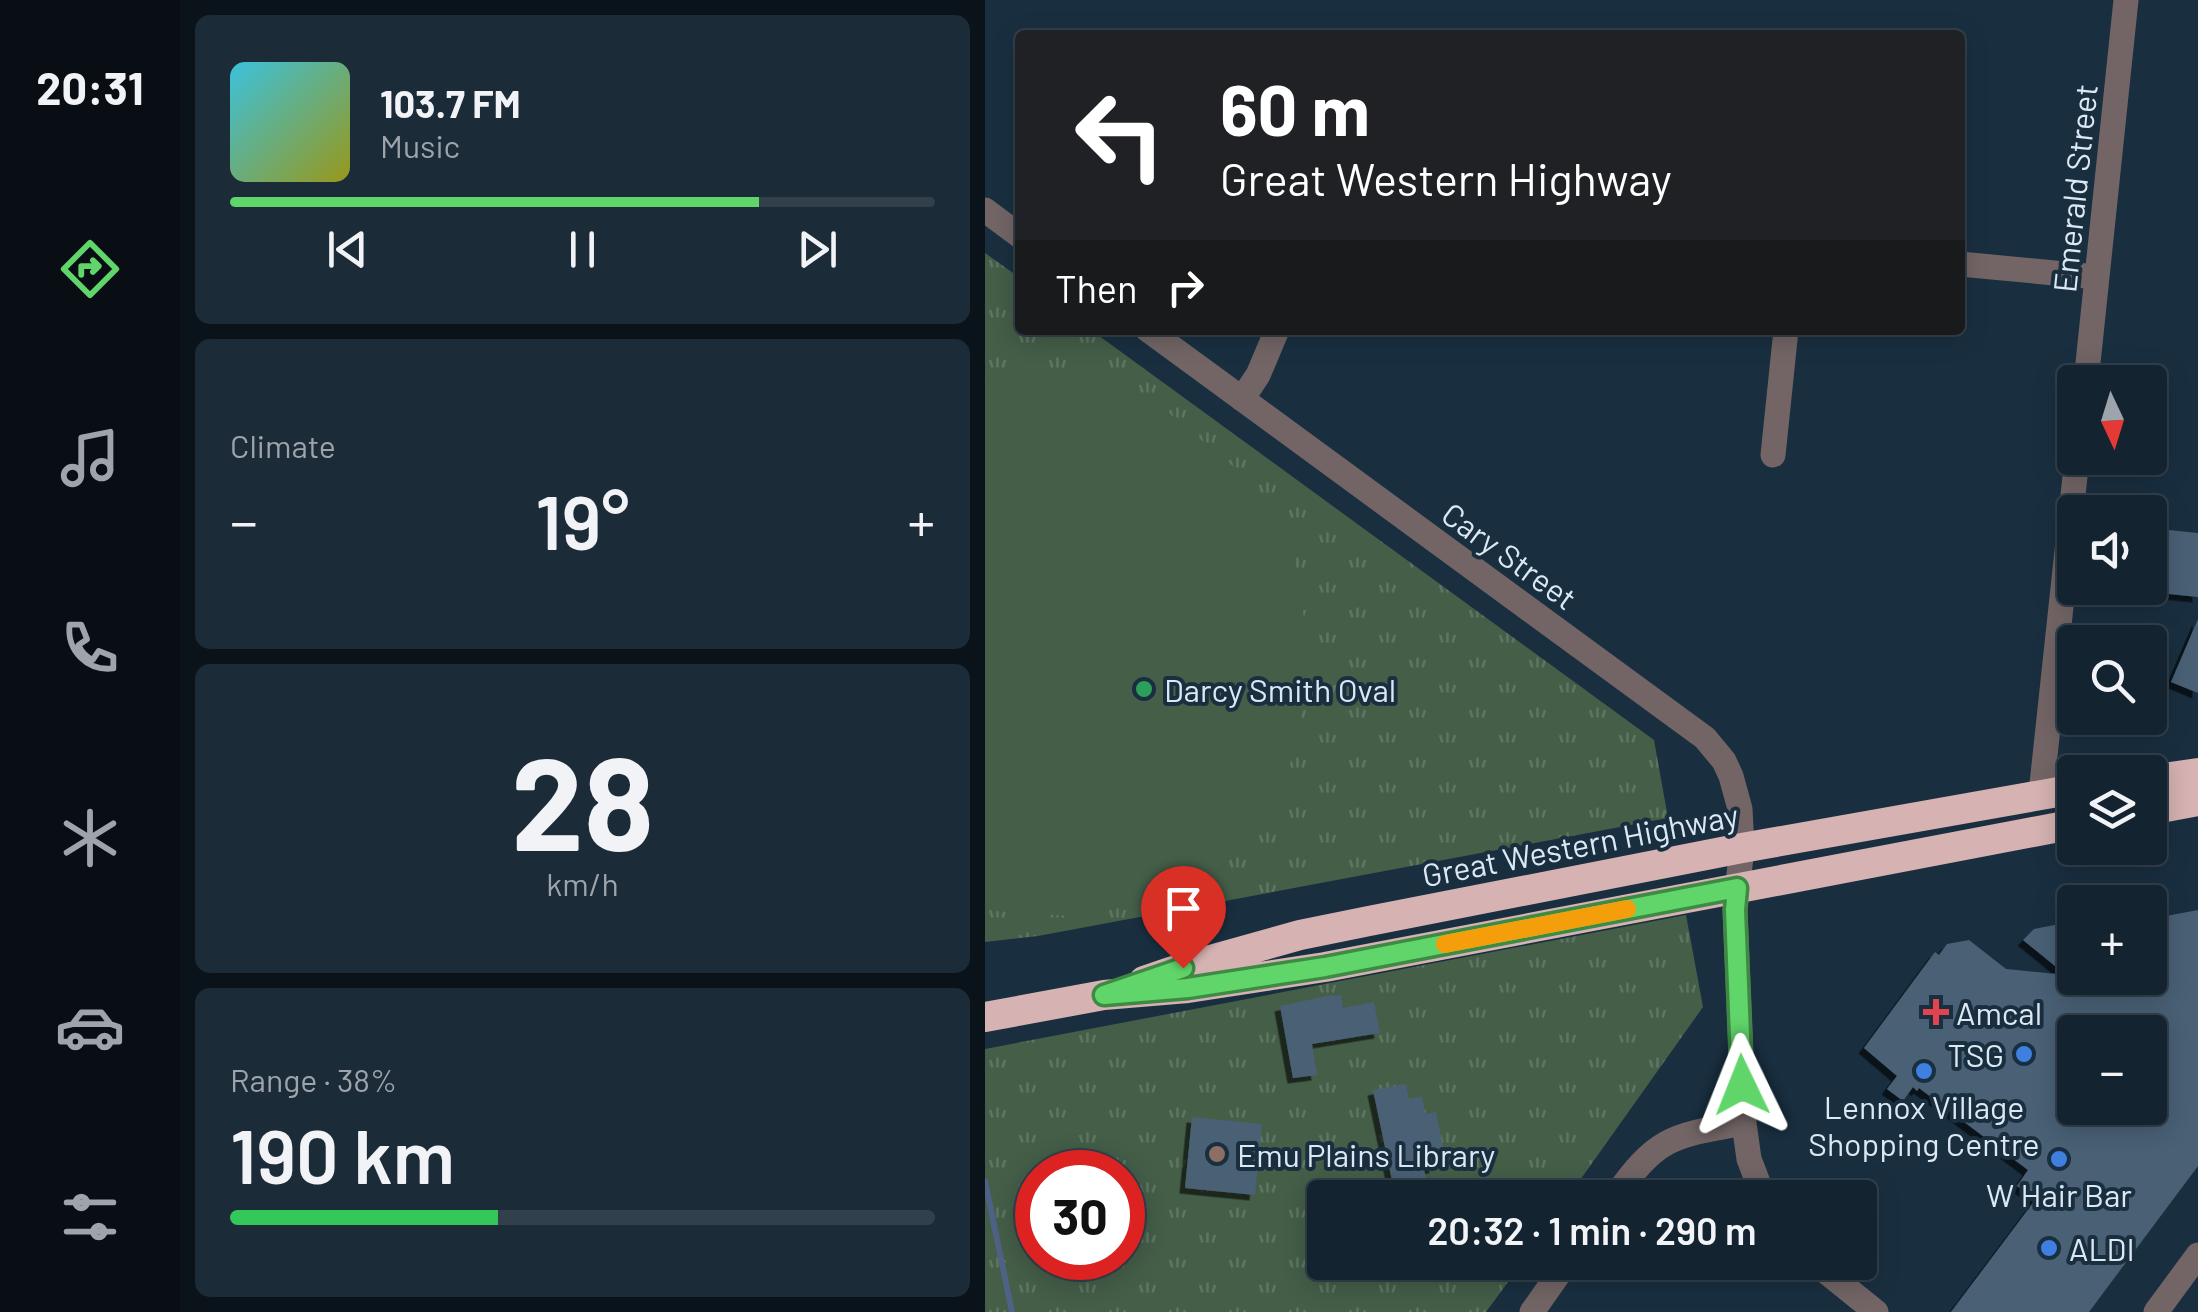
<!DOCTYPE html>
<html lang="en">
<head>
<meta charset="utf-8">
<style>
  body { margin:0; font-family:Barlow,sans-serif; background:#1c2b38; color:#f1f3f6; height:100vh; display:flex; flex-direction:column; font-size:38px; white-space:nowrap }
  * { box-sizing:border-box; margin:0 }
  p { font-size:32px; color:#9da4ab }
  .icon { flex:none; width:55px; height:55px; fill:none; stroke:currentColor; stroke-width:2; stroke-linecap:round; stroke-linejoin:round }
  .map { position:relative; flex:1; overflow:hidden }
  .sheet { display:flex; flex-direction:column; gap:15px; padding:15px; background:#0a131a; width:805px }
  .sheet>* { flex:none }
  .banner { position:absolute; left:30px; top:30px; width:950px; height:305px; border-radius:10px; box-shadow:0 5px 25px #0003,0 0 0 2px #32404c; background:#202124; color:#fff; overflow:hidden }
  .needle { width:65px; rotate:176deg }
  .buttons { position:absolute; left:1072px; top:365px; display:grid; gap:20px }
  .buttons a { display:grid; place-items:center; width:110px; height:110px; border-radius:10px; background:#132330; box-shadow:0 5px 25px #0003,0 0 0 2px #32404c; font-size:50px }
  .speed { position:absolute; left:30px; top:1150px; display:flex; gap:20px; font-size:50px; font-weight:700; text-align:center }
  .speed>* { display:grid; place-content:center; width:130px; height:130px; border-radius:50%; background:#132330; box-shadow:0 5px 25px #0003,0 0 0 2px #32404c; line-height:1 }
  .speed .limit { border:15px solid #d22; background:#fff; color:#111 }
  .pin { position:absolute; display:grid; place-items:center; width:85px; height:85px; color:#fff; margin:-102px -42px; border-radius:50% 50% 50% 0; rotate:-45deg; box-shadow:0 0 10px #0007 }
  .pin .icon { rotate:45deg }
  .me { position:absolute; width:110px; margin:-55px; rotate:358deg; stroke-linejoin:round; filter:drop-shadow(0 0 8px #0008) }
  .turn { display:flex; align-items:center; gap:35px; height:210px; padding:0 40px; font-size:45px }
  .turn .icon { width:130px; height:130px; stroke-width:2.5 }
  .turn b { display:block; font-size:70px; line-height:85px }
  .then { display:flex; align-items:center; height:95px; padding:0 40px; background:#0003; gap:20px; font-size:38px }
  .big { font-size:75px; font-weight:600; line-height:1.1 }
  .sheet .tile { flex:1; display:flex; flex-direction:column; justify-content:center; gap:15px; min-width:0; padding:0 35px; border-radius:15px; background:#1c2b38 }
  .sheet .dial { align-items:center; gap:0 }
  .dial b { font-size:130px; line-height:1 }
  .song { display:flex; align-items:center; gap:30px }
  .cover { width:120px; height:120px; border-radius:15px; background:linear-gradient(135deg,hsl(190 70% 55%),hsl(60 70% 35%)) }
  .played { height:10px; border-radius:5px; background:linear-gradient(90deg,#60d56a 75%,#32404c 75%) }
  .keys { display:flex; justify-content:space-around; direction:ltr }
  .heat { display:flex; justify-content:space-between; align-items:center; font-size:55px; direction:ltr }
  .charge { height:15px; border-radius:8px; background:linear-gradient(90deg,#34c759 38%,#32404c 0) }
  .trip { position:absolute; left:322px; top:1180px; width:570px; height:100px; border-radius:10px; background:#132330; box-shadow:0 5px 25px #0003,0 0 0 2px #32404c; font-weight:600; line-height:100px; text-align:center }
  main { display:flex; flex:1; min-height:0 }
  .tabs { display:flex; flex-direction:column; width:180px; justify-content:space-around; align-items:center; background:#080e13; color:#9da4ab }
  .tabs .icon { width:70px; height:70px }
  .tabs .active { color:#60d56a }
  .tabs b { font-size:45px; color:#f1f3f6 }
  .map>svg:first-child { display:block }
  .grass { fill:url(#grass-tufts); fill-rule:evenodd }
  .pitch { fill:#445e48 }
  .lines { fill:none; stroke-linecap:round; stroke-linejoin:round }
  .stream { stroke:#4d6284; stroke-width:6 }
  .building { fill:#496174; fill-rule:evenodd; filter:url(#shadow) }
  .minor { stroke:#736565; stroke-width:25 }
  .highway { stroke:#d6b2b2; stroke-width:30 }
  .route-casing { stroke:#3e8a45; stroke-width:25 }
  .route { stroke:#60d56a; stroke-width:18 }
  .slow { stroke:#f59e0b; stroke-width:18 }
  .leisure-dot { fill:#2e9e5b; stroke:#192f40; stroke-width:4 }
  .health-dot { fill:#e0444e; stroke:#192f40; stroke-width:4 }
  .shop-dot { fill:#3f7fe0; stroke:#192f40; stroke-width:4 }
  .education-dot { fill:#8d6e63; stroke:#192f40; stroke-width:4 }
  .labels { text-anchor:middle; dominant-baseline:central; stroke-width:8; stroke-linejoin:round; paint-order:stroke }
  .street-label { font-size:32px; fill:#dce9f4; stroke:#192f40 }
  .poi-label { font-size:32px; fill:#dce9f4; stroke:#192f40; text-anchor:start }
</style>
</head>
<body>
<main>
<nav class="tabs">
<b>20:31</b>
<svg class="icon active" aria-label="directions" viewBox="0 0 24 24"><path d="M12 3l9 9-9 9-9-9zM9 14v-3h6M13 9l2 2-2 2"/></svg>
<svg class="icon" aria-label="music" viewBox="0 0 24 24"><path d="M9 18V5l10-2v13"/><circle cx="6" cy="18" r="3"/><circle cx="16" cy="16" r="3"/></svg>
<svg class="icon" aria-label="phone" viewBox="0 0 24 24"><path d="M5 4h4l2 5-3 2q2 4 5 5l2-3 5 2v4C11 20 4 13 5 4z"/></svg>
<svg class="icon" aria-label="climate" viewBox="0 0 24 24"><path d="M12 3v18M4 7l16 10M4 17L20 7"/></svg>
<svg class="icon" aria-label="car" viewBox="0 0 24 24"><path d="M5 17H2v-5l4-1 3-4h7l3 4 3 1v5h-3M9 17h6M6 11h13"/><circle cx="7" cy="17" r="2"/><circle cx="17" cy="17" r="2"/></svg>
<svg class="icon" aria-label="filters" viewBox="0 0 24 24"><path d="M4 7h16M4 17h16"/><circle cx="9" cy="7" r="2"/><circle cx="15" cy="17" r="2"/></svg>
</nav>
<section class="sheet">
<div class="tile">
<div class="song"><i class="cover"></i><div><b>103.7 FM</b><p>Music</p></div></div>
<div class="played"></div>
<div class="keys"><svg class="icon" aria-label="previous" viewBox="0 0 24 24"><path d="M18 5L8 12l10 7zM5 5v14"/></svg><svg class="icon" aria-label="pause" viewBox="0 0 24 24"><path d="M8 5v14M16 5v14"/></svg><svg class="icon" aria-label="next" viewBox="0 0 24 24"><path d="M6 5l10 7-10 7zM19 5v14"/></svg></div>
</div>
<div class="tile"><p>Climate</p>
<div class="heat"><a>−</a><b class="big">19°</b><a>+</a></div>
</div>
<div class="tile dial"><b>28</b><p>km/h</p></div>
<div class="tile"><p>Range · 38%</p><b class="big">190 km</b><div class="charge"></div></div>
</section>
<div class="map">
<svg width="1213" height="1312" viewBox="0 0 1213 1312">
  <defs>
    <pattern id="grass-tufts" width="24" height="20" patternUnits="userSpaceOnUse" patternTransform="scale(2.5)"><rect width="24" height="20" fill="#445e48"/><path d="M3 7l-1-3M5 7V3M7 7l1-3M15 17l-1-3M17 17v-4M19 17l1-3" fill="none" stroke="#5e7563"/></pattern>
    <filter id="shadow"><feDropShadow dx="-5.5" dy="5.5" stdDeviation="0" flood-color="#0009"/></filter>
  </defs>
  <rect width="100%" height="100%" fill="#192f40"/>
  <path class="grass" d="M0,253L35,278V330H106L669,740L683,818L53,936L0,942Z
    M701,915L718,1007L583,1197L340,1198V1262L537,1263L501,1312H0V1049ZM52,1172H138V1258H52Z"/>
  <path class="pitch" d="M72,373L168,400L255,472L309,556L323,643L313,735L292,811L228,877L160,904L85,916L9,911L0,907V378Z"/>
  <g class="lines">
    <path class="stream" d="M0,1181L27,1312"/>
  </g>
  <path class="building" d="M1165,528L1213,533V597L1165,592Z
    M1213,619V693L1186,682Z
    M1213,910V1166L1104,1312H966L1051,1199L1032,1186L1043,1170L934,1088L932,1091L928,1087L918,1101L902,1089L912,1076L879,1048L950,952L954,955L962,944L984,940L1021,969L1081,975L1038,940L1049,929L1090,921V978H1165V919ZM1090,1032H1165V1108H1090Z
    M347,995V996L356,995L358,1008L389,1002L395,1033L327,1044L332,1075L308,1078L295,1006Z
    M421,1084L424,1099L437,1096L440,1114L451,1112L458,1147L446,1149L450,1168L439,1169L442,1184L409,1190L388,1090Z
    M207,1117L277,1124L270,1195L200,1188Z"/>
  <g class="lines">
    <path class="minor" d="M0,210L35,236
      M975,264L1112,277
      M163,330L720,738L739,761L746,776L755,809L757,848L750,910L759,1123L764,1159L779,1198
      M1101,382L1141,0
      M257,399L273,375L292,330
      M788,455L801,330
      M1056,793L1092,458
      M629,1198C673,1136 687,1136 759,1123
      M829,1262L891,1312
      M547,1312L582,1262
      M1171,1312L1213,1255"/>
    <path class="highway" d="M1165,780L1213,773
      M1165,810L1213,801
      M159,981L197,968L315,935L384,921L757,848L1090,789
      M0,1017L119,995L203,988L340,967L1090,824"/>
  </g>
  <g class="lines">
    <g class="route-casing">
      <path id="route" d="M198,968L119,995L203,988L340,967L752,888L750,910L757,1085"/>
    </g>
    <use href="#route" class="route"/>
    <path class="slow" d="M460,944L642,909"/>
  </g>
  <circle class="leisure-dot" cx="159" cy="689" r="10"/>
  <path class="health-dot" d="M946 997h10v10h10v10h-10v10h-10v-10h-10v-10h10z"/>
  <g class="shop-dot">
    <circle cx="1039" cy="1054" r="10"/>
    <circle cx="939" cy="1071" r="10"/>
    <circle cx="1074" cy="1159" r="10"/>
    <circle cx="1064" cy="1248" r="10"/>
  </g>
  <circle class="education-dot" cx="232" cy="1154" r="10"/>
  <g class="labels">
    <g class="street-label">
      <text transform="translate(1089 188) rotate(-84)">Emerald Street</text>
      <text transform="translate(525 555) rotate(36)">Cary Street</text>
      <text transform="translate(595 844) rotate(-11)">Great Western Highway</text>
    </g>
    <g class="poi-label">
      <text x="179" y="689">Darcy Smith Oval</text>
      <text x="971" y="1012">Amcal</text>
      <text x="1019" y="1054" text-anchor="end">TSG</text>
      <text x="939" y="1106" text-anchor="middle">Lennox Village<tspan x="939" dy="37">Shopping Centre</tspan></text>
      <text x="252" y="1154">Emu Plains Library</text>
      <text x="1074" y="1194" text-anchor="middle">W Hair Bar</text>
      <text x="1084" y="1248">ALDI</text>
    </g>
  </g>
</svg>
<div class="buttons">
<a><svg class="needle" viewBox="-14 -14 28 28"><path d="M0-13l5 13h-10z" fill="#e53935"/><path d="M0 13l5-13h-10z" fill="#9da4ab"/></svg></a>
<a><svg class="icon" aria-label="sound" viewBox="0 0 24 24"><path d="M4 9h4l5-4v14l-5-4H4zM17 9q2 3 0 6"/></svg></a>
<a><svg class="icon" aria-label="search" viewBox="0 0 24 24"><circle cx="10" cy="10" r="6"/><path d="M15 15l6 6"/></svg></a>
<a><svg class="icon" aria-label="layers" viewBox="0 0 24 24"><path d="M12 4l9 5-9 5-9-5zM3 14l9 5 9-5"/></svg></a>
<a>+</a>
<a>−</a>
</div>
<div class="speed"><div class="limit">30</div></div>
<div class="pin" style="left:198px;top:968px;background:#d93025"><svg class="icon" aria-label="arrive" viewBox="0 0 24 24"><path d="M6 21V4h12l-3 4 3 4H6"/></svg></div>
<svg class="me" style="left:757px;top:1085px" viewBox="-20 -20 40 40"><path d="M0-17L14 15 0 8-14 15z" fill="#60d56a" stroke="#fff" stroke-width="4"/></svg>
<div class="trip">20:32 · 1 min · 290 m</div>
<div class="banner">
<div class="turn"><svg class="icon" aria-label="left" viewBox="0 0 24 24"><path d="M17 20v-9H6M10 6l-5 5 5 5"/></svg><div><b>60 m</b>Great Western Highway</div></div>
<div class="then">Then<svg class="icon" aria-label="right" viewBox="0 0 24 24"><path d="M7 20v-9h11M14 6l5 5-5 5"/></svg></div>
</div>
</div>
</main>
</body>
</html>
